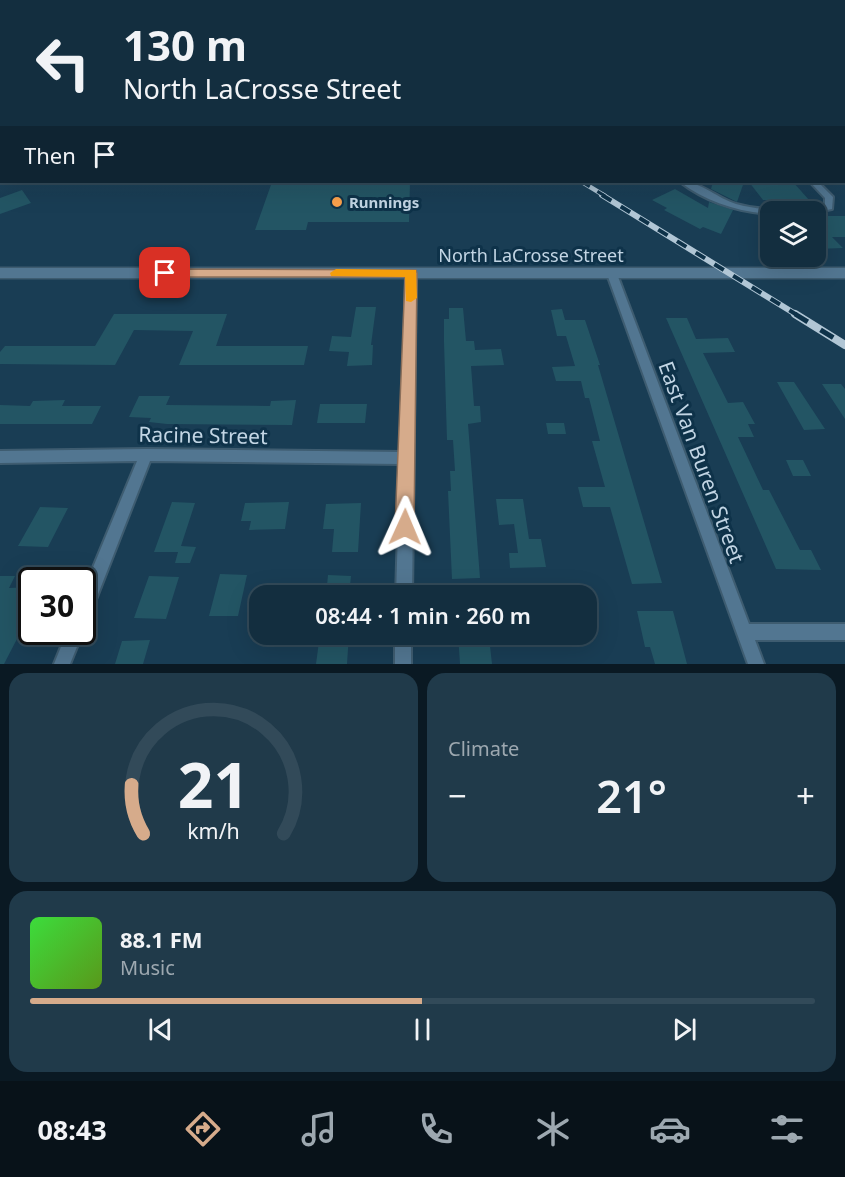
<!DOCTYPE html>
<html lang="en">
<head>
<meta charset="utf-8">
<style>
  body { margin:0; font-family:"Noto Sans",sans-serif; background:#203a4a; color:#f1f3f6; height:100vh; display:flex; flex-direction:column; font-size:22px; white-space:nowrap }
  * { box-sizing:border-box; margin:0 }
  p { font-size:20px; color:#9da8b0 }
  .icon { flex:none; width:33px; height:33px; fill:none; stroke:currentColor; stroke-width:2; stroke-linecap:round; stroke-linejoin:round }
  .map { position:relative; height:664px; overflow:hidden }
  .panel { display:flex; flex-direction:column; gap:9px; padding:9px; background:#0a1923; flex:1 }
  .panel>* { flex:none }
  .top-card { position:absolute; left:0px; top:0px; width:846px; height:183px; box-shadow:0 6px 24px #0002,0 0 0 2px #324a59; background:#132e3f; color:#f1f3f6; overflow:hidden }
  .controls { position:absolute; left:760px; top:201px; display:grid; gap:12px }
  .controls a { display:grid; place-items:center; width:66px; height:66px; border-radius:12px; background:#132e3f; box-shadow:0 6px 24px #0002,0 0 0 2px #324a59; font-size:30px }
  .speed { position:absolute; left:18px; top:567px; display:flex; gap:12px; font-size:30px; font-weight:700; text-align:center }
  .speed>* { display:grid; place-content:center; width:78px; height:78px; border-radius:50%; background:#132e3f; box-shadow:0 6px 24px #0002,0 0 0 2px #324a59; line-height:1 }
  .speed .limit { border:3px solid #111; border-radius:9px; background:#fff; color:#111 }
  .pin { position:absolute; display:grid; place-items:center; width:51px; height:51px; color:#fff; margin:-26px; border-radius:12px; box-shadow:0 3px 9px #0006 }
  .me { position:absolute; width:66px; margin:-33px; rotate:1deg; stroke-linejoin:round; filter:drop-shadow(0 0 4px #0008) }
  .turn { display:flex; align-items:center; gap:21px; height:126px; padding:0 24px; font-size:27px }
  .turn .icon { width:78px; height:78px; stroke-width:2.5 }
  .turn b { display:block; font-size:42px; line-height:51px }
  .then { display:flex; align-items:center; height:57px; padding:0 24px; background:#0003; gap:12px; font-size:22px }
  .big { font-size:45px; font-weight:600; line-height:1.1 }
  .panel .widget { flex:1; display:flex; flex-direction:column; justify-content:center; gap:9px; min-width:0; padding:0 21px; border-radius:18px; background:#203a4a }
  .panel .dial { align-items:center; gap:0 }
  .dial svg { height:156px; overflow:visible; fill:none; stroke:#324a59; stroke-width:7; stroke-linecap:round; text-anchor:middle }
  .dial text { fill:#f1f3f6; stroke:none }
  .song { display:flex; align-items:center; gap:18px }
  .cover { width:72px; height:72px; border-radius:9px; background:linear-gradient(135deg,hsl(120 70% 55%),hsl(90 70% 35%)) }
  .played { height:6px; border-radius:3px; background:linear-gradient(90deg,#d6ab8b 50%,#324a59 50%) }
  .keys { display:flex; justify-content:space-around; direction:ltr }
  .heat { display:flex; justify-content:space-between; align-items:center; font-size:33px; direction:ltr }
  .panel .tiles { flex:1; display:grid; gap:9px; grid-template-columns:1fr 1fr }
  .widget:last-child { grid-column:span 2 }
  .trip { position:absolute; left:249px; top:585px; width:348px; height:60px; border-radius:18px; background:#132e3f; box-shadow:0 6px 24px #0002,0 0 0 2px #324a59; font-weight:600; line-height:60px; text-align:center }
  .tabs { display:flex; height:96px; justify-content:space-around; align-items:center; background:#081219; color:#9da8b0 }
  .tabs .icon { width:42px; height:42px }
  .tabs .active { color:#d6ab8b }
  .tabs b { font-size:27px; color:#f1f3f6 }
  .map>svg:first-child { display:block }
  .building { fill:#235564 }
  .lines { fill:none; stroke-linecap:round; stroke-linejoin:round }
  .street-casing { stroke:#3e5c70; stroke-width:4 }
  .secondary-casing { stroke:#3e5c70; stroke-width:3 }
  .street { fill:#527691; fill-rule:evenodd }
  .secondary { fill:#527691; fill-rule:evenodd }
  .rail-far2-casing { stroke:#b1c6d5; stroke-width:4.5 }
  .rail-far1-casing { stroke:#b1c6d5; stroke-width:6 }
  .rail-casing { stroke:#b1c6d5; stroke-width:8 }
  .rail-far2 { stroke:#0e3249; stroke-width:3; stroke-dasharray:9; stroke-linecap:butt }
  .rail-far1 { stroke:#0e3249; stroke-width:4; stroke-dasharray:11; stroke-linecap:butt }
  .rail { stroke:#0e3249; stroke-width:5; stroke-dasharray:15; stroke-linecap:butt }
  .route { fill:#d6ab8b; stroke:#8b6f5a; stroke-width:1.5 }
  .slow { fill:#f59e0b }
  .poi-dot { fill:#f9a04c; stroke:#0e3249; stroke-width:2 }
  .labels { text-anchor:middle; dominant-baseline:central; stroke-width:6; stroke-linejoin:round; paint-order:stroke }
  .far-poi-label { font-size:15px; font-weight:bold; fill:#c2d5e4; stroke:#0e3249; text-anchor:start }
  .street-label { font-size:18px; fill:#c2d5e4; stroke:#0e3249 }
  .near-street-label { font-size:21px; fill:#c2d5e4; stroke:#0e3249 }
</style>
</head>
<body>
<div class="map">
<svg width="845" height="664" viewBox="0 0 845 664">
  <rect width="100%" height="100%" fill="#193d54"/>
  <path class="building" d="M272,182H410L409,222H308L306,230H255Z
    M713,182H744L737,202L711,189Z
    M749,182H793L810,201L763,200Z
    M675,189L708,208L709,202L733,210L721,234L703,227L700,229L664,210L667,208L652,200Z
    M22,190L31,203L0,214V198Z
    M822,213L824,216H845V237H832L843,248L816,249V214Z
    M356,307H376L371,345H373L372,365L347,366L349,352L329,351L332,336L351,337Z
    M449,308H463L466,341H474L475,350L501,349L504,365L471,366L474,406H480L481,422L468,424L480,578L452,579L448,491H451L450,471H455L453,440H447L444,342V319H449Z
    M562,309L565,320H585L600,365H598L662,583L632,584L610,507H583L578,487H605L592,441H600L589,398H585L581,381H556L552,367L575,366L566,336H557L551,310Z
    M114,314H227L216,346H308L304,365H179L193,331L134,330L115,365L0,364V352L5,346H95Z
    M666,318H687L696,339L728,338L735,352L703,353L728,403L743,402L755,424H748L754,437H738L763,490H769L800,550H811L821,570L776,569Z
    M777,382H794L825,429L804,430Z
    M822,384H841L845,389V419Z
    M139,396H170L166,405L270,406L271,401L296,400L292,425L167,424L149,422L151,418L129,417Z
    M65,400L62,406H101L92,424H0V405L30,406L33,401Z
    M320,404H367L365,423H317Z
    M546,423H564L566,434H548Z
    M786,460H803L811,476H793Z
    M496,499H523L529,539H541L546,567L510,568L509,553H518L514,524L499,525Z
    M172,502L195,503L181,546L196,547L190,563H175L178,552H154Z
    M289,502L285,529L249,530L251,521H241L245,503Z
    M361,503L358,552H332L334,529H323L326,504Z
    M40,507L68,508L48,547L18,546Z
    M220,574L247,575L238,616H209Z
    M328,575L351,576L349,596H326Z
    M0,576H15L9,588L32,587V610L4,664H0Z
    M149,576L179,577L166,619L134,618Z
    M637,611H673L687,664H655L650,647H645Z
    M320,634H349L347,664H316Z
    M458,634H493L494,646H490L492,664H460Z
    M150,640L143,664H115L122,641Z"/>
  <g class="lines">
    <g class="street-casing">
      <path id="street" d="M844,137H845V141H844Z
        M680,182C699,180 718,199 736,204C764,212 796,210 825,205V198L810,182H818L833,197L832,209L816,212H771V214C739,212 706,202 680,182Z
        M411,270L416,273L412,596H396L400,464L150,461L88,620L82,622V594L137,461L0,463V451L146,449L401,452L406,273Z
        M612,271L617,274L749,624H845V640H755L764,664H748L607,274Z
        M82,631L83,632L70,664H54L67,632Z
        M395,634H411V664H395Z"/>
    </g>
    <g class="secondary-casing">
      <path id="secondary" d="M2,127V135H0V128Z
        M0,268H845V278H0Z"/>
    </g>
    <use href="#street" class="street"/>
    <use href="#secondary" class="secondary"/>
    <g class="rail-far2-casing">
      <path id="rail-far2" d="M582,182L605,196"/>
    </g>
    <g class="rail-far1-casing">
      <path id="rail-far1" d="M602,195L797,315"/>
    </g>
    <g class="rail-casing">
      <path id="rail" d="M795,314L845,345"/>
    </g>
    <use href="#rail-far2" class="rail-far2"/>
    <use href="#rail-far1" class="rail-far1"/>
    <use href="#rail" class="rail"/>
  </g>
  <linearGradient id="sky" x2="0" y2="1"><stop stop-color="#0e222e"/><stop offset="0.52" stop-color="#385772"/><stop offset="1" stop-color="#385772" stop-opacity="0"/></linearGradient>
  <rect width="845" height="195" fill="url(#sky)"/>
  <path class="route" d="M165,269L416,270L417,273L414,527L411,533L405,536L398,533L395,527L405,277H165L158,273Z"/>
  <path class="slow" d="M336,269L416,270L417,298L411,302L406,301L405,277L331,276L330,273Z"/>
  <circle class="poi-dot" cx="337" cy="202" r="6"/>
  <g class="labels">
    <g class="far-poi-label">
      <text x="349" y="202">Runnings</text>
    </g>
    <g class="street-label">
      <text x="531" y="255">North LaCrosse Street</text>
    </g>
    <g class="near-street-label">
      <text transform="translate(203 435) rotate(1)">Racine Street</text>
      <text transform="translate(702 462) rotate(70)">East Van Buren Street</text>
    </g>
  </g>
</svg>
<div class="controls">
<a><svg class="icon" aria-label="layers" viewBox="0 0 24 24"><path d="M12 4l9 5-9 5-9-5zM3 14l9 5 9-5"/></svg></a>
</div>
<div class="speed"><div class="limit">30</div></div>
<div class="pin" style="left:165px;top:273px;background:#d93025"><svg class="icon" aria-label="arrive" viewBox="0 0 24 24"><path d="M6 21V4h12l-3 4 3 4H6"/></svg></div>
<svg class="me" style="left:405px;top:527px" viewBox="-20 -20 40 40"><path d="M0-17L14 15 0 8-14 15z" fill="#d6ab8b" stroke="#fff" stroke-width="4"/></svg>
<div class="trip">08:44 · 1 min · 260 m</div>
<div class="top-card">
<div class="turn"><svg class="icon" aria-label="left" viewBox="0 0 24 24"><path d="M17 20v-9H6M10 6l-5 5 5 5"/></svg><div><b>130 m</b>North LaCrosse Street</div></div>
<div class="then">Then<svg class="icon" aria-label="arrive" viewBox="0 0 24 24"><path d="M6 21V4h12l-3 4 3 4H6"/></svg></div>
</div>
</div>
<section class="panel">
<div class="tiles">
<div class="widget dial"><svg viewBox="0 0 100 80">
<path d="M14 69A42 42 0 1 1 86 69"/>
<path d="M14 69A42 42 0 0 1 8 44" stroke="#d6ab8b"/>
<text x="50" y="56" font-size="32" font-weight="700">21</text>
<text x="50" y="72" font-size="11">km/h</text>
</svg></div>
<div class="widget"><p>Climate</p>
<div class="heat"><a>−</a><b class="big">21°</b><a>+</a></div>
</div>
<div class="widget">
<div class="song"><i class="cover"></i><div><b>88.1 FM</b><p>Music</p></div></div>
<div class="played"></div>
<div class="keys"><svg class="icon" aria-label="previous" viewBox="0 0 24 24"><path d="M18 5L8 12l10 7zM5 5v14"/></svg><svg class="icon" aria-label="pause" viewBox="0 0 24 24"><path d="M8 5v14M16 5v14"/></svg><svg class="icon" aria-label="next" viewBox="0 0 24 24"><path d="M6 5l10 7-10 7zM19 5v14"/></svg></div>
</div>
</div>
</section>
<nav class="tabs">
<b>08:43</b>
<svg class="icon active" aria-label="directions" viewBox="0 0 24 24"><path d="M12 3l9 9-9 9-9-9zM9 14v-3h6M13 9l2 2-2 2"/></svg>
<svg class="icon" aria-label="music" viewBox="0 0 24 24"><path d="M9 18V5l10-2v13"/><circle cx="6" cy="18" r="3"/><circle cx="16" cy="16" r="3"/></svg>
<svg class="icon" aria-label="phone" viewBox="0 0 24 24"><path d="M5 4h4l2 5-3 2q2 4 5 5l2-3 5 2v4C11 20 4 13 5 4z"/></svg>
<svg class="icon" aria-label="climate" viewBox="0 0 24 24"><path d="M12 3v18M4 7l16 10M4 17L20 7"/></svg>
<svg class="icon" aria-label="car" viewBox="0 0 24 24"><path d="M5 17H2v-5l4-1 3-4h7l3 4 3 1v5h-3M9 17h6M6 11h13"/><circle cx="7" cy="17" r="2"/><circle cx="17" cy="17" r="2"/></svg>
<svg class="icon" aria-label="filters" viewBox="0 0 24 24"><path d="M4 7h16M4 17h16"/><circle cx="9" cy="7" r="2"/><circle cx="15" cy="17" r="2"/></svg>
</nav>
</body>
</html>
